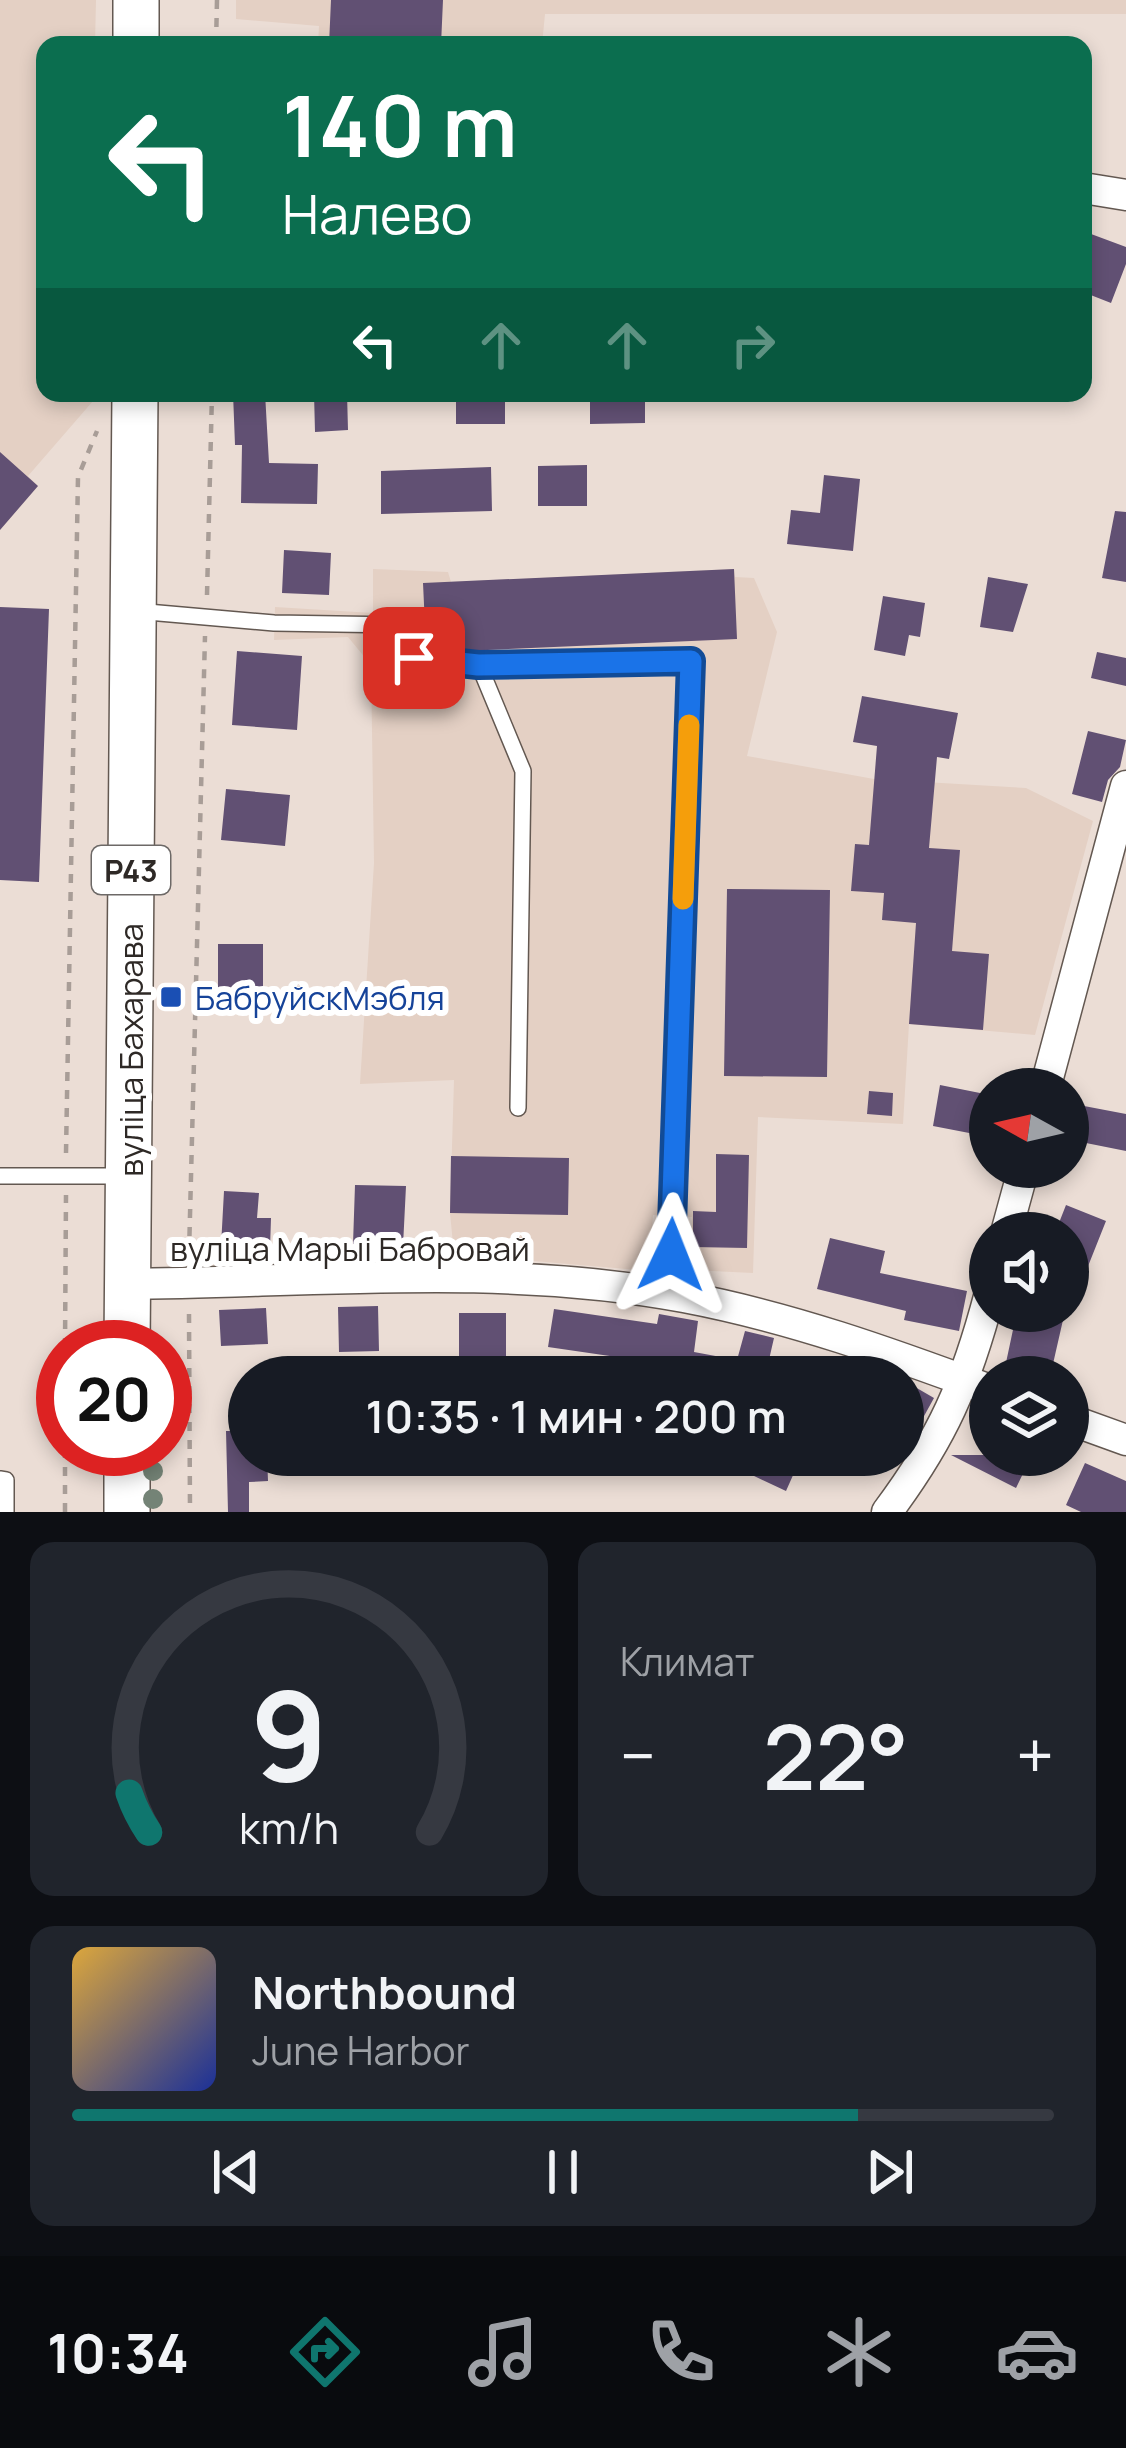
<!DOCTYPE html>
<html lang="ru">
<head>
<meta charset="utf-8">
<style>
  body { margin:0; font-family:Manrope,sans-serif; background:#20242c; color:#f1f3f6; height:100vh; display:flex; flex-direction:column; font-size:45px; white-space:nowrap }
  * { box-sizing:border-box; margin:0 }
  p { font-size:39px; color:#9ea1a6 }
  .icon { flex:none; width:66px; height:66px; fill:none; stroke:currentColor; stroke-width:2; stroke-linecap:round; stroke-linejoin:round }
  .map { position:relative; height:1512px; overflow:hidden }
  .side { display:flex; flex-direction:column; gap:30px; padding:30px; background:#0d0f14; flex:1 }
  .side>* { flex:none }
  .guide { position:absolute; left:36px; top:36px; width:1056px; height:366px; border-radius:24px; box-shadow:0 6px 18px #0003; background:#0b6e4f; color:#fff; overflow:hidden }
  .needle { width:78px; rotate:278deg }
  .tools { position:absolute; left:969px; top:1068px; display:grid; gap:24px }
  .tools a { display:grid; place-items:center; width:120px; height:120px; border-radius:50%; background:#171b24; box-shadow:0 6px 18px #0003; font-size:60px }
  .speed { position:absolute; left:36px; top:1320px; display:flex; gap:24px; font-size:60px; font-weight:700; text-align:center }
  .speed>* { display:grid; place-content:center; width:156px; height:156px; border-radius:50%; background:#171b24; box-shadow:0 6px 18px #0003; line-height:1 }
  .speed .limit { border:18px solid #d22; background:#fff; color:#111 }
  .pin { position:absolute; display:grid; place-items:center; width:102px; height:102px; color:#fff; margin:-51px; border-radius:24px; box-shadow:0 6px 18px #0006 }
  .me { position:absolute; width:132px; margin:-66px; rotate:2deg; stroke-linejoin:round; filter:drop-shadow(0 0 9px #0008) }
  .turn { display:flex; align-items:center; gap:42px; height:252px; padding:0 48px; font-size:54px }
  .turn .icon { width:156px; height:156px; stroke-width:2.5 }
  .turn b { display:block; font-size:84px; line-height:102px }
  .lanes { display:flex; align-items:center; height:114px; padding:0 48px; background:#0003; justify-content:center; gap:60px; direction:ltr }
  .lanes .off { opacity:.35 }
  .big { font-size:90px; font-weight:600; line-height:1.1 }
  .side .widget { flex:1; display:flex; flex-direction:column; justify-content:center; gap:18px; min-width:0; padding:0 42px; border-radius:24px; background:#20242c }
  .side .dial { align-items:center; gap:0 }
  .dial svg { height:312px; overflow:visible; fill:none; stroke:#363941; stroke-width:7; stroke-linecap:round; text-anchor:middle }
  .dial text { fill:#f1f3f6; stroke:none }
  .song { display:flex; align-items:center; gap:36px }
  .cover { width:144px; height:144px; border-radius:18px; background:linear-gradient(135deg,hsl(40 70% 55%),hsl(230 70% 35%)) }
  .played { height:12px; border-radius:6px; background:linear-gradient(90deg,#0f766e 80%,#363941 80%) }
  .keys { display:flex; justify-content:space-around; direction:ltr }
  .heat { display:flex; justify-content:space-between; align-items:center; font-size:66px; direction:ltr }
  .side .tiles { flex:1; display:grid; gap:30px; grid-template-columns:1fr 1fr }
  .widget:last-child { grid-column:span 2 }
  .trip { position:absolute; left:228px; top:1356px; width:696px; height:120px; border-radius:60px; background:#171b24; box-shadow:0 6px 18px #0003; font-weight:600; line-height:120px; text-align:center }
  .menu { display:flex; height:192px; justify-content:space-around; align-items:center; background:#090b0e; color:#9ea1a6 }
  .menu .icon { width:84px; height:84px }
  .menu .active { color:#0f766e }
  .menu b { font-size:54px; color:#f1f3f6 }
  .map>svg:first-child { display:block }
  .built { fill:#e4d0c4 }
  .building { fill:#615073 }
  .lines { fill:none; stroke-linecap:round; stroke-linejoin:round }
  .service-casing { stroke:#635851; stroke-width:18 }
  .minor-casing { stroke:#635851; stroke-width:33 }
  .primary-casing { stroke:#635851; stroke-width:48 }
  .path { stroke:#a89d97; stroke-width:4.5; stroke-dasharray:9 9; stroke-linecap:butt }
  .service { stroke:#fff; stroke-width:15 }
  .minor { stroke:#fff; stroke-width:30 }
  .primary { stroke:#fff; stroke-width:45 }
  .tree { fill:#748376 }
  .route-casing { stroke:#114b97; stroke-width:30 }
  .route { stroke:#1a73e8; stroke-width:21 }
  .slow { stroke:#f59e0b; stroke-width:21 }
  .transit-dot { fill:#1a4fb4; stroke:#fff; stroke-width:4.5 }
  .labels { text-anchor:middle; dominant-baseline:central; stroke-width:12; stroke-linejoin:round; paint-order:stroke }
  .shield { fill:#fff; stroke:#6d6967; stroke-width:3 }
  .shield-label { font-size:30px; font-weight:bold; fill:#2e2926 }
  .transit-label { font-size:33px; fill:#164399; stroke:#fff; text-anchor:start }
  .street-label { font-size:33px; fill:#2e2926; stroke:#fff }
</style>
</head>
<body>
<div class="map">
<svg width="1126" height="1512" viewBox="0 0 1126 1512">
  <rect width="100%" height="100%" fill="#ebddd5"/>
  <path class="built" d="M0,0H96L95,45H45V393H93V401L28,476L38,486L0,530Z
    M236,0H1126V14H545L542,45H318L319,26L236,19Z
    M373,569L448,572L451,582L734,569L735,577L754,578L777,632L747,756L874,779L1026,788L1093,821L1035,1035L909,1024L903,1124L758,1117L753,1273L691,1270L692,1217L653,1215L649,1271L454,1254L450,1213L454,1080L360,1084L374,863L371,665L348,637L274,640L275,607L373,613Z"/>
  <path class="building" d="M331,0H443L441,45H329Z
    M1083,231L1126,247V264L1111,303L1083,292Z
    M233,393H265L269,463L318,464L317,504L241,503L242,445H235Z
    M314,393H347L348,430L315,432Z
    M456,393H505V424H456Z
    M590,393H645V423L590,424Z
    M0,452L38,486L0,530Z
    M587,465V506H538V466Z
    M491,467L492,511L381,514V471Z
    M824,475L860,479L853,551L787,544L791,510L820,513Z
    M1115,511L1126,512V582L1102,578Z
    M284,550L331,553L329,595L282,593Z
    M734,569L737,639L465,651L426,647L423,583Z
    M988,577L1028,584L1013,632L980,627Z
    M883,596L925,603L920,637L909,635L905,656L874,650Z
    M0,607L49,609L39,882L0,880Z
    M237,651L302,656L297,730L232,725Z
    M1097,652L1126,658V686L1091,678Z
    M862,696L958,713L949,759L937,757L929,848L960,850L952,951L989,954L983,1030L909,1024L916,923L882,920L884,893L851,891L855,844L869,845L877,746L853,742Z
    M1088,731L1126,740L1120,767L1108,780L1102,802L1072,794Z
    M226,789L290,795L285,846L221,840Z
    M727,889L830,890L827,1077L724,1076Z
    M218,944H263V1014L218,1013Z
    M940,1085L990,1095V1137L933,1126Z
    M869,1091L893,1093L892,1116L867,1114Z
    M1084,1106L1126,1114V1151L1076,1141Z
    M716,1154L749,1155L747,1248L693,1247V1211L716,1212Z
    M451,1156L569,1158L568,1215L450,1213Z
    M355,1185L406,1186L403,1246L353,1244Z
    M224,1191L259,1193L257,1218H271L270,1249L221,1246Z
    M1066,1205L1106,1221L1069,1314L1068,1233H1055Z
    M830,1238L885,1251L880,1273L967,1291L959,1331L904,1320L906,1311L817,1289Z
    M378,1306L379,1351L339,1352L338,1307Z
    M266,1308L268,1344L221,1346L219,1310Z
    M554,1309L657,1324L659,1314L698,1321L694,1352L737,1360L745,1331L774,1338L765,1377H648L651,1362L548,1347Z
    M1017,1311L1063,1320L1050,1377L1004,1372Z
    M459,1313H506V1360L459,1361Z
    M915,1387L934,1398L903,1454V1408Z
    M226,1431H249V1455H267L268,1481L249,1482V1512H228Z
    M761,1455H802L786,1491L752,1475Z
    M951,1455H1032L1016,1488Z
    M1085,1463L1126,1481V1512H1081L1066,1505Z"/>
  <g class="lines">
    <g class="service-casing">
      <path id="service" d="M136,611L274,623L399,625L414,658L479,665L523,771L518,1108
        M479,665L691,661L669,1295
        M0,1176H126
        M0,1479L6,1480V1512"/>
    </g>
    <g class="minor-casing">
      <path id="minor" d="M1083,188L1126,195
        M1045,1089L1126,786
        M1006,1233L1024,1167
        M128,1284C311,1282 503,1263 684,1297C790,1317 890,1353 990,1390
        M1068,1419L1126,1440
        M887,1512C943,1437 966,1384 990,1293"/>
    </g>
    <g class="primary-casing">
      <path id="primary" d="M136,0V45
        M127,1347L135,393
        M127,1512V1449"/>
    </g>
    <path class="path" d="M216,45L217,0
      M207,595L212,393
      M66,1153L78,477L97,431
      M189,1254L205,636
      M189,1314L190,1512
      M65,1347L66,1195
      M65,1512V1449"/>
    <use href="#service" class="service"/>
    <use href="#minor" class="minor"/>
    <use href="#primary" class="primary"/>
  </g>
  <g class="tree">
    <circle cx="153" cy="1471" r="10"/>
    <circle cx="153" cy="1499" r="10"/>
  </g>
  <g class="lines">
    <g class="route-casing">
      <path id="route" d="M414,658L478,665L691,661L671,1255"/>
    </g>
    <use href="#route" class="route"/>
    <path class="slow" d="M683,899L689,725"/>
  </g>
  <rect class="transit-dot" x="159" y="985" width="24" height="24" rx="6"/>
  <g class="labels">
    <rect class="shield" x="92" y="846" width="78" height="48" rx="9"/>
    <g class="shield-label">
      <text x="131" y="870">Р43</text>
    </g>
    <g class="transit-label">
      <text x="195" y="997">БабруйскМэбля</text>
    </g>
    <g class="street-label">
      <text transform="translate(130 1050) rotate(-90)">вуліца Бахарава</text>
      <text x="350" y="1248">вуліца Марыі Бабровай</text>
    </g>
  </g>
</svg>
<div class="tools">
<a><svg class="needle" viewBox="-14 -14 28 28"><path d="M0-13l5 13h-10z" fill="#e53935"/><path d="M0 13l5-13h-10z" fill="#9ea1a6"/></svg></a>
<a><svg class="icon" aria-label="sound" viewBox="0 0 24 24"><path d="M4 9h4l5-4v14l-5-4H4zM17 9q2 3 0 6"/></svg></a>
<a><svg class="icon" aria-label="layers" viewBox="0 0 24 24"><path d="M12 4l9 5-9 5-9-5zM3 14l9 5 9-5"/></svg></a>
</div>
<div class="speed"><div class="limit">20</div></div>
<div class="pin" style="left:414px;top:658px;background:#d93025"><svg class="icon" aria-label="arrive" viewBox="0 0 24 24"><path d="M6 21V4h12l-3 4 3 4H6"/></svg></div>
<svg class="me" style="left:671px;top:1255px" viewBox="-20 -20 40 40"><path d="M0-17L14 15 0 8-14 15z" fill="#1a73e8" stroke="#fff" stroke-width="4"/></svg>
<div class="trip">10:35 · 1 мин · 200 m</div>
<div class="guide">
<div class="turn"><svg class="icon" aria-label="left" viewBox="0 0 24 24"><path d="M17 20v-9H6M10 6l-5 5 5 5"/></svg><div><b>140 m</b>Налево</div></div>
<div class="lanes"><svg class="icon" aria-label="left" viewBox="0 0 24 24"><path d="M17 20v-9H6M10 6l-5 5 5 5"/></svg><svg class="icon off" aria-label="ahead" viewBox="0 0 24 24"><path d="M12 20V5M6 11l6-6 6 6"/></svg><svg class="icon off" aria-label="ahead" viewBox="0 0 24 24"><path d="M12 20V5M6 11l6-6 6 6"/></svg><svg class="icon off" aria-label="right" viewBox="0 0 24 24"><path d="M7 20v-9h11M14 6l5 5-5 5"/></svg></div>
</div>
</div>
<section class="side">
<div class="tiles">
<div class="widget dial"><svg viewBox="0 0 100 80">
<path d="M14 69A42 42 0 1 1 86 69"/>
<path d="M14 69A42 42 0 0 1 9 59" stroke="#0f766e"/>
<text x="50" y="56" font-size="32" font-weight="700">9</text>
<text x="50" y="72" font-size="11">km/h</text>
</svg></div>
<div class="widget"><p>Климат</p>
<div class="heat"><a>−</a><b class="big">22°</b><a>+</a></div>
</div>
<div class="widget">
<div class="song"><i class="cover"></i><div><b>Northbound</b><p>June Harbor</p></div></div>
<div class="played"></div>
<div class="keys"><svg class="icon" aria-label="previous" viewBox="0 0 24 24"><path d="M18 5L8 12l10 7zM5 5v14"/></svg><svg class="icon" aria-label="pause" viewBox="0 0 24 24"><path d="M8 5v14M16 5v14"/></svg><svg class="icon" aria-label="next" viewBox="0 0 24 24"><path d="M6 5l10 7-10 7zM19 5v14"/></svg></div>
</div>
</div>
</section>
<nav class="menu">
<b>10:34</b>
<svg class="icon active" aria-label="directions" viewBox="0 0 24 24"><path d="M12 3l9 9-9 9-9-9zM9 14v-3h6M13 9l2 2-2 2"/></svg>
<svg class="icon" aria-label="music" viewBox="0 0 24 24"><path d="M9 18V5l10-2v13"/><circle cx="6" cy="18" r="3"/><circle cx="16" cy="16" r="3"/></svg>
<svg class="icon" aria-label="phone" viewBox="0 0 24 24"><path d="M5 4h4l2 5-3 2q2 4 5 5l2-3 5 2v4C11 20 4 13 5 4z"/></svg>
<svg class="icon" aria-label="climate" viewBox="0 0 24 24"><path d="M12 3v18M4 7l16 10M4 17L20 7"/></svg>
<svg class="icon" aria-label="car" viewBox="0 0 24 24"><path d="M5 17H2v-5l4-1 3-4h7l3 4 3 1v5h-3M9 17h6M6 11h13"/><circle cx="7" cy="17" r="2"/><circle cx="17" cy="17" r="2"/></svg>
</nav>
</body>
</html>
